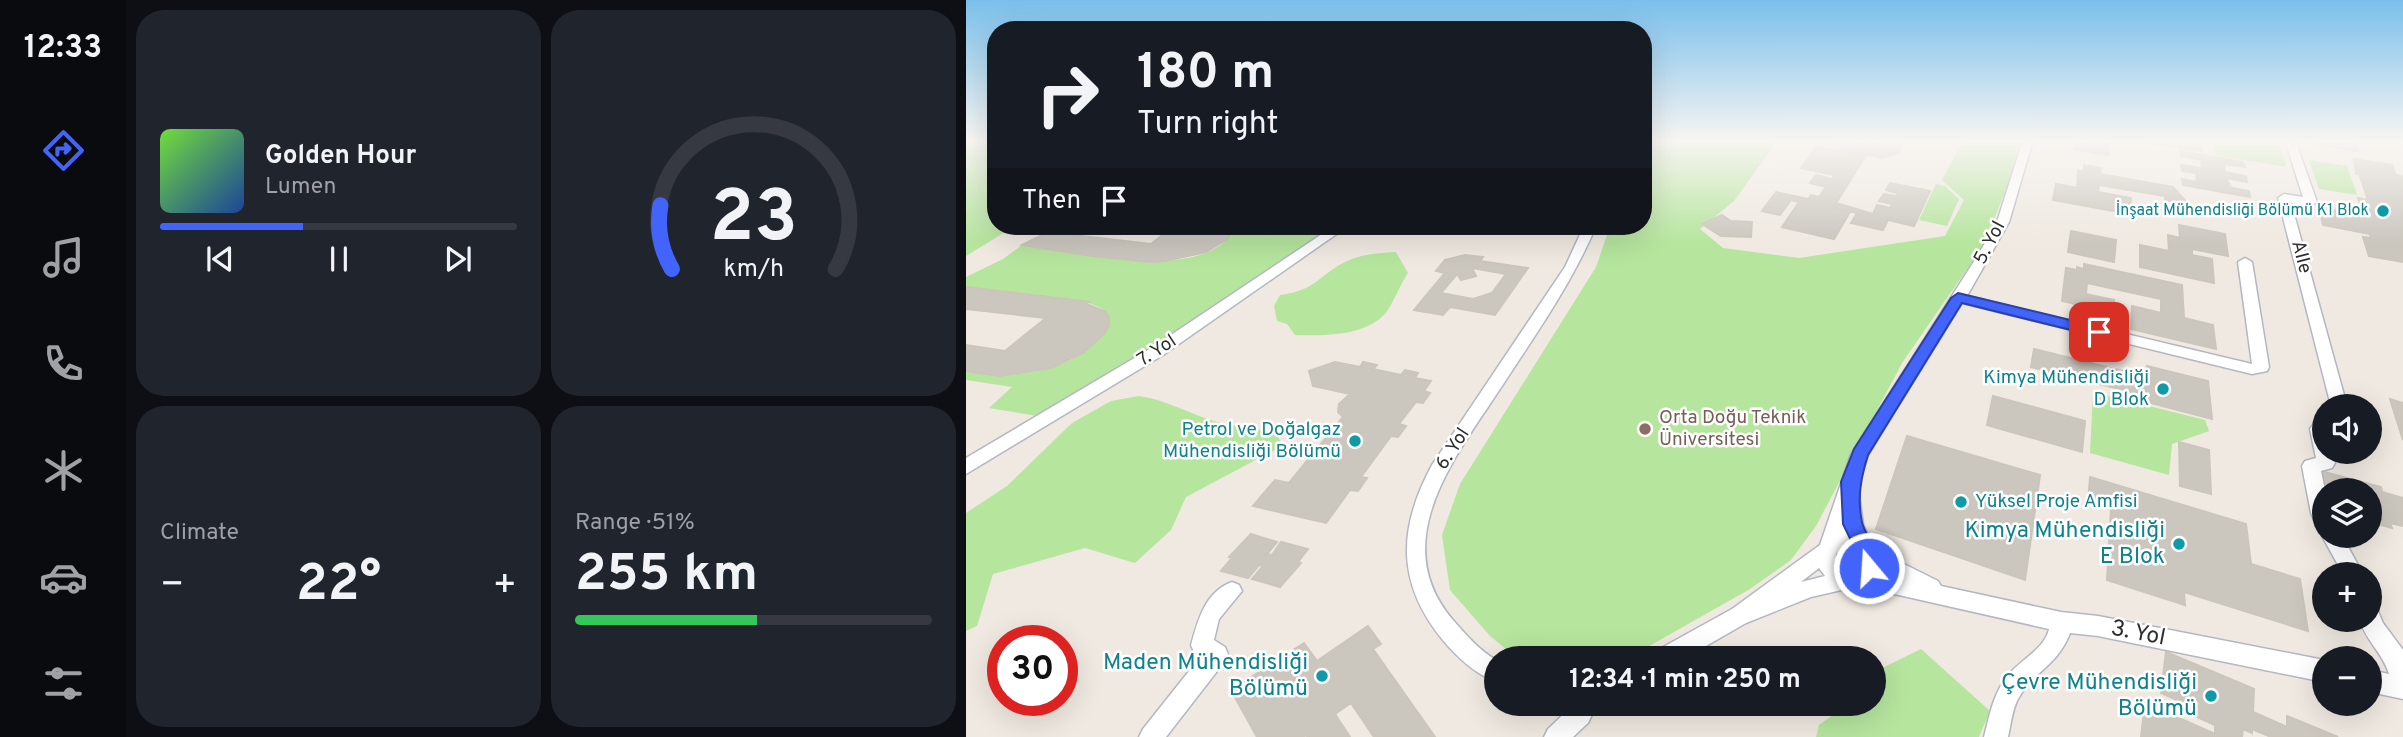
<!DOCTYPE html>
<html lang="en">
<head>
<meta charset="utf-8">
<style>
  body { margin:0; font-family:Overpass,sans-serif; background:#20242c; color:#f1f3f6; height:100vh; display:flex; flex-direction:column; font-size:26px; white-space:nowrap }
  * { box-sizing:border-box; margin:0 }
  p { font-size:23px; color:#9ea1a6 }
  .icon { flex:none; width:38px; height:38px; fill:none; stroke:currentColor; stroke-width:2; stroke-linecap:round; stroke-linejoin:round }
  .map { position:relative; flex:1; overflow:hidden }
  .drawer { display:flex; flex-direction:column; gap:10px; padding:10px; background:#0d0f14; width:840px }
  .drawer>* { flex:none }
  .guide { position:absolute; left:21px; top:21px; width:665px; height:214px; border-radius:28px; box-shadow:0 7px 28px #0002; background:#171b24; color:#f1f3f6; overflow:hidden }
  .buttons { position:absolute; left:1346px; top:394px; display:grid; gap:14px }
  .buttons a { display:grid; place-items:center; width:70px; height:70px; border-radius:50%; background:#171b24; box-shadow:0 7px 28px #0002; font-size:35px }
  .speed { position:absolute; left:21px; top:625px; display:flex; gap:14px; font-size:35px; font-weight:700; text-align:center }
  .speed>* { display:grid; place-content:center; width:91px; height:91px; border-radius:50%; background:#171b24; box-shadow:0 7px 28px #0002; line-height:1 }
  .speed .limit { border:10px solid #d22; background:#fff; color:#111 }
  .pin { position:absolute; display:grid; place-items:center; width:60px; height:60px; color:#fff; margin:-30px; border-radius:14px; box-shadow:0 4px 10px #0006 }
  .me { position:absolute; width:77px; margin:-38px; rotate:342deg; stroke-linejoin:round; filter:drop-shadow(0 0 5px #0008) }
  .turn { display:flex; align-items:center; gap:24px; height:147px; padding:0 35px; font-size:32px }
  .turn .icon { width:91px; height:91px; stroke-width:2.5 }
  .turn b { display:block; font-size:49px; line-height:60px }
  .then { display:flex; align-items:center; height:66px; padding:0 35px; background:#0003; gap:14px; font-size:26px }
  .big { font-size:52px; font-weight:700; line-height:1.1 }
  .drawer .widget { flex:1; display:flex; flex-direction:column; justify-content:center; gap:10px; min-width:0; padding:0 24px; border-radius:28px; background:#20242c }
  .drawer .dial { align-items:center; gap:0 }
  .dial svg { height:182px; overflow:visible; fill:none; stroke:#363941; stroke-width:7; stroke-linecap:round; text-anchor:middle }
  .dial text { fill:#f1f3f6; stroke:none }
  .song { display:flex; align-items:center; gap:21px }
  .cover { width:84px; height:84px; border-radius:10px; background:linear-gradient(135deg,hsl(100 70% 55%),hsl(220 70% 35%)) }
  .played { height:7px; border-radius:4px; background:linear-gradient(90deg,#4264fb 40%,#363941 40%) }
  .keys { display:flex; justify-content:space-around; direction:ltr }
  .heat { display:flex; justify-content:space-between; align-items:center; font-size:38px; direction:ltr }
  .charge { height:10px; border-radius:5px; background:linear-gradient(90deg,#34c759 51%,#363941 0) }
  .drawer .tiles { flex:1; display:grid; gap:10px; grid-template-columns:repeat(2,1fr) }
  .trip { position:absolute; left:518px; top:646px; width:402px; height:70px; border-radius:35px; background:#171b24; box-shadow:0 7px 28px #0002; font-weight:700; line-height:70px; text-align:center }
  main { display:flex; flex:1; min-height:0 }
  .tab-bar { display:flex; flex-direction:column; width:126px; justify-content:space-around; align-items:center; background:#090b0e; color:#9ea1a6 }
  .tab-bar .icon { width:49px; height:49px }
  .tab-bar .active { color:#4264fb }
  .tab-bar b { font-size:32px; color:#f1f3f6 }
  .map>svg:first-child { display:block }
  .green { fill:#b6e59e }
  .building { fill:#cbc7bf; stroke:#cbc5ba; stroke-width:2; fill-rule:evenodd }
  .lines { fill:none; stroke-linecap:round; stroke-linejoin:round }
  .street-casing { stroke:#b4b7c1; stroke-width:3 }
  .street { fill:#fff; fill-rule:evenodd }
  .route { fill:#4264fb; stroke:#2b41a3; stroke-width:2 }
  .culture-dot { fill:#0f9aa8; stroke:#fff; stroke-width:2.5 }
  .education-dot { fill:#8d6e63; stroke:#fff; stroke-width:2.5 }
  .labels { text-anchor:middle; dominant-baseline:central; stroke-width:5; stroke-linejoin:round; paint-order:stroke }
  .far-culture-label { font-size:16px; fill:#0d838f; stroke:#fff; text-anchor:end }
  .street-label { font-size:19px; fill:#2e2e2e; stroke:#fff }
  .culture-label { font-size:19px; fill:#0d838f; stroke:#fff; text-anchor:end }
  .education-label { font-size:19px; fill:#785e54; stroke:#fff; text-anchor:start }
  .near-culture-label { font-size:23px; fill:#0d838f; stroke:#fff; text-anchor:end }
  .near-street-label { font-size:23px; fill:#2e2e2e; stroke:#fff }
</style>
</head>
<body>
<main>
<nav class="tab-bar">
<b>12:33</b>
<svg class="icon active" aria-label="directions" viewBox="0 0 24 24"><path d="M12 3l9 9-9 9-9-9zM9 14v-3h6M13 9l2 2-2 2"/></svg>
<svg class="icon" aria-label="music" viewBox="0 0 24 24"><path d="M9 18V5l10-2v13"/><circle cx="6" cy="18" r="3"/><circle cx="16" cy="16" r="3"/></svg>
<svg class="icon" aria-label="phone" viewBox="0 0 24 24"><path d="M5 4h4l2 5-3 2q2 4 5 5l2-3 5 2v4C11 20 4 13 5 4z"/></svg>
<svg class="icon" aria-label="climate" viewBox="0 0 24 24"><path d="M12 3v18M4 7l16 10M4 17L20 7"/></svg>
<svg class="icon" aria-label="car" viewBox="0 0 24 24"><path d="M5 17H2v-5l4-1 3-4h7l3 4 3 1v5h-3M9 17h6M6 11h13"/><circle cx="7" cy="17" r="2"/><circle cx="17" cy="17" r="2"/></svg>
<svg class="icon" aria-label="filters" viewBox="0 0 24 24"><path d="M4 7h16M4 17h16"/><circle cx="9" cy="7" r="2"/><circle cx="15" cy="17" r="2"/></svg>
</nav>
<section class="drawer">
<div class="tiles">
<div class="widget">
<div class="song"><i class="cover"></i><div><b>Golden Hour</b><p>Lumen</p></div></div>
<div class="played"></div>
<div class="keys"><svg class="icon" aria-label="previous" viewBox="0 0 24 24"><path d="M18 5L8 12l10 7zM5 5v14"/></svg><svg class="icon" aria-label="pause" viewBox="0 0 24 24"><path d="M8 5v14M16 5v14"/></svg><svg class="icon" aria-label="next" viewBox="0 0 24 24"><path d="M6 5l10 7-10 7zM19 5v14"/></svg></div>
</div>
<div class="widget dial"><svg viewBox="0 0 100 80">
<path d="M14 69A42 42 0 1 1 86 69"/>
<path d="M14 69A42 42 0 0 1 9 41" stroke="#4264fb"/>
<text x="50" y="56" font-size="32" font-weight="700">23</text>
<text x="50" y="72" font-size="11">km/h</text>
</svg></div>
<div class="widget"><p>Climate</p>
<div class="heat"><a>−</a><b class="big">22°</b><a>+</a></div>
</div>
<div class="widget"><p>Range · 51%</p><b class="big">255 km</b><div class="charge"></div></div>
</div>
</section>
<div class="map">
<svg width="1437" height="737" viewBox="0 0 1437 737">
  <rect width="100%" height="100%" fill="#efe9e1"/>
  <path class="green" d="M0,140H30V226H49L0,256Z
    M677,140H812L768,201L734,229L757,248L833,258L979,236L998,200L976,180L997,140H1055L1043,183L1017,246L936,363L850,526L825,560L784,589L662,658H551L524,636L484,590L476,535L494,484L630,267L644,226H677Z
    M1247,140H1313L1320,167L1249,155Z
    M1343,160L1381,166L1391,195L1353,189Z
    M970,184L979,186L993,199L981,226L953,220Z
    M269,226H376L192,351L83,418L23,408L46,387L0,380V371C45,378 99,375 133,339C139,333 146,324 142,315C138,306 124,305 121,302L0,287V277L37,259L56,245C96,249 246,288 269,226Z
    M430,252L442,273C435,283 424,310 418,315C397,336 356,336 329,335L321,324L311,321L308,306L314,295C352,290 352,275 381,261C396,254 414,253 430,252Z
    M1127,392L1239,420L1243,431L1206,444L1203,475L1124,453Z
    M173,396C198,399 226,415 251,422C270,427 291,428 311,433L316,446L220,497L205,530L169,563L119,548L27,574L11,626L0,631V513L41,486L106,423L145,401Z
    M955,649L1024,711L1013,737H850L853,725L882,704H908V672Z"/>
  <path class="building" d="M903,140L905,142L902,146L907,147L909,143L917,141L936,145L932,153L916,158L879,150L871,145L873,142L867,141Z
    M1109,140L1143,145L1142,155L1108,149Z
    M1185,140H1235L1236,151L1185,143Z
    M1348,140H1388L1392,151L1349,144Z
    M850,147L900,155L867,208L884,212L868,239L816,227L833,202L825,200L814,215L796,211L810,192L842,199L845,195L853,197L860,187L844,183L850,175L866,179L868,175L835,168Z
    M1214,151L1277,162L1279,167L1258,164L1259,172L1280,176L1281,182L1260,178L1264,185L1261,184V187L1283,191L1284,197L1217,185L1216,179L1231,182L1230,173L1216,171L1215,165L1236,168L1235,160L1215,156Z
    M1388,159L1426,165L1430,175L1437,176V262L1403,256L1397,237L1405,238L1404,234L1357,225L1353,207L1398,216L1392,198L1402,200L1393,174H1390Z
    M1118,165L1135,168L1134,174L1207,187L1222,204L1199,200V196L1133,185L1132,192L1165,198L1164,214L1087,200L1090,184L1111,188L1112,170L1118,171Z
    M924,183L964,191L948,226L922,220L917,230L885,223L891,213L867,208L870,203L907,214L911,205L924,208L926,204L913,201L918,194L930,196L932,193L920,190Z
    M756,215L765,221L786,222L785,237L755,236L736,224Z
    M1213,225L1259,234L1262,256L1226,249V255L1246,259L1248,283L1174,267V245L1203,251L1202,235L1214,238Z
    M208,226H269L261,239L240,252L199,261L184,262L126,256L56,245L82,232L185,244Z
    M1105,231L1150,240L1148,262L1102,252Z
    M499,255L517,257L514,261L562,268L529,315L484,307L477,315L448,310L479,273L470,271L479,260ZM506,268L540,274L526,293L507,299L475,293L491,274L495,280L510,276Z
    M1118,264L1216,285L1218,318L1247,325L1250,349L1165,329L1166,306L1195,313V299L1121,283L1120,294L1148,300L1147,321L1118,314L1119,306L1096,301L1100,268L1111,270V267L1118,269Z
    M0,287L123,302L120,304L139,311L143,317V325L138,334L117,353L85,368L33,376L0,371V345L39,351L80,318L0,309Z
    M1068,349L1181,377V366L1242,381L1246,419L1181,402V396L1065,367Z
    M369,362L394,367L397,362L411,365L407,369L435,375L439,370L452,373L449,378L465,381L458,391L464,393L457,403L450,402L433,424L440,426L432,437L425,436L395,477L401,478L392,491L384,490L360,523L287,506L309,480L323,483L377,417L372,412L373,404L384,394L347,386L343,371Z
    M1027,396L1119,421L1116,452L1021,425Z
    M1424,399L1437,403V440Z
    M941,436L1074,475L1059,580L910,529Z
    M1213,442L1243,450L1245,494L1214,486Z
    M1351,470L1415,487L1416,492L1437,498V526L1424,523L1426,528L1404,522V490H1358Z
    M1124,477L1280,524L1285,564L1334,579L1342,631L1218,592L1219,605L1141,580L1145,509L1122,502Z
    M285,534L311,542L301,554L306,555L315,542L342,549L332,562L335,563L314,587L286,579L297,566L293,565L282,578L255,571L266,558L263,557Z
    M402,626L415,644L407,649L469,737H408L385,703L369,714L384,737H341L340,735L337,737H291L265,690L338,643L351,661Z
    M1200,652L1288,689L1287,712L1321,727V716L1372,737H1305L1286,729V733L1277,729L1276,737H1175L1179,703L1249,734V725L1211,708V700L1195,693Z"/>
  <g class="lines">
    <g class="street-casing">
      <path id="street" d="M1057,140H1067L1043,222L1001,296L1286,364L1272,262L1279,258L1286,262L1303,367L1301,371L1286,374L996,303L902,455L892,487L897,524L908,549L972,581L975,586L1095,612L1132,616L1358,660V682L1132,636L1104,633C1091,667 1067,671 1052,699C1046,710 1045,724 1042,737H1018C1023,717 1027,696 1039,679C1051,661 1078,651 1083,629L893,586L845,597L780,623L719,658H687L690,651L766,609L854,545L885,454L1012,255L1031,222ZM874,550L888,553L894,562L886,570L877,567L871,561L870,554ZM853,568L859,576L835,582Z
        M1319,140H1329L1351,202L1345,206L1325,203L1381,406H1365L1312,198L1318,194L1337,197Z
        M368,226H382L197,355L0,474V458L187,347Z
        M618,226H630C606,283 570,334 536,386C491,455 419,541 487,620C500,635 513,650 530,660V682C508,673 491,657 476,639C430,582 432,528 466,465L599,267Z
        M1358,421V452H1366L1369,463L1366,468L1355,471L1359,490L1358,528L1351,525L1345,513L1336,466L1339,461L1350,458L1344,429L1347,425Z
        M1358,533V536H1376L1397,574H1377L1356,536Z
        M266,582L273,585L276,591L253,619L248,640L259,647L262,654L259,661L200,737H173L177,729L235,656L228,652L225,645C232,620 239,592 266,582Z
        M1404,606L1411,609L1417,623L1437,650V699L1404,692V670L1423,674C1417,653 1399,640 1394,620H1404Z
        M608,704H631L622,723L607,737H578L582,729Z"/>
    </g>
    <use href="#street" class="street"/>
  </g>
  <linearGradient id="sky" x2="0" y2="1"><stop stop-color="#7abfeb"/><stop offset="0.58" stop-color="#f8f5f2"/><stop offset="1" stop-color="#f8f5f2" stop-opacity="0"/></linearGradient>
  <rect width="1437" height="243" fill="url(#sky)"/>
  <path class="route" d="M992,293L1133,327L1140,332L1133,337L996,303L902,455C895,477 891,498 896,522C900,541 920,554 910,574L903,577L895,574L892,555L877,524L875,482L888,449L985,298Z"/>
  <g class="culture-dot">
    <circle cx="1417" cy="211" r="7"/>
    <circle cx="1197" cy="389" r="7"/>
    <circle cx="389" cy="441" r="7"/>
    <circle cx="995" cy="502" r="7"/>
    <circle cx="1213" cy="544" r="7"/>
    <circle cx="356" cy="676" r="7"/>
    <circle cx="1245" cy="696" r="7"/>
  </g>
  <circle class="education-dot" cx="679" cy="429" r="7"/>
  <g class="labels">
    <g class="far-culture-label">
      <text x="1403" y="211">İnşaat Mühendisliği Bölümü K1 Blok</text>
    </g>
    <g class="street-label">
      <text transform="translate(1024 243) rotate(-62)">5. Yol</text>
      <text transform="translate(1335 257) rotate(75)">Alle</text>
      <text transform="translate(191 351) rotate(-33)">7. Yol</text>
      <text transform="translate(487 449) rotate(-57)">6. Yol</text>
    </g>
    <g class="culture-label">
      <text x="1183" y="378">Kimya Mühendisliği<tspan x="1183" dy="22">D Blok</tspan></text>
      <text x="375" y="430">Petrol ve Doğalgaz<tspan x="375" dy="22">Mühendisliği Bölümü</tspan></text>
      <text x="1009" y="502" text-anchor="start">Yüksel Proje Amfisi</text>
    </g>
    <g class="education-label">
      <text x="693" y="418">Orta Doğu Teknik<tspan x="693" dy="22">Üniversitesi</tspan></text>
    </g>
    <g class="near-culture-label">
      <text x="1199" y="531">Kimya Mühendisliği<tspan x="1199" dy="26">E Blok</tspan></text>
      <text x="342" y="663">Maden Mühendisliği<tspan x="342" dy="26">Bölümü</tspan></text>
      <text x="1231" y="683">Çevre Mühendisliği<tspan x="1231" dy="26">Bölümü</tspan></text>
    </g>
    <g class="near-street-label">
      <text transform="translate(1172 634) rotate(11)">3. Yol</text>
    </g>
  </g>
</svg>
<div class="buttons">
<a><svg class="icon" aria-label="sound" viewBox="0 0 24 24"><path d="M4 9h4l5-4v14l-5-4H4zM17 9q2 3 0 6"/></svg></a>
<a><svg class="icon" aria-label="layers" viewBox="0 0 24 24"><path d="M12 4l9 5-9 5-9-5zM3 14l9 5 9-5"/></svg></a>
<a>+</a>
<a>−</a>
</div>
<div class="speed"><div class="limit">30</div></div>
<div class="pin" style="left:1133px;top:332px;background:#d93025"><svg class="icon" aria-label="arrive" viewBox="0 0 24 24"><path d="M6 21V4h12l-3 4 3 4H6"/></svg></div>
<svg class="me" style="left:903px;top:568px" viewBox="-20 -20 40 40"><circle r="17" fill="#4264fb" stroke="#fff" stroke-width="3"/><path d="M0-11L8 9 0 5-8 9z" fill="#fff"/></svg>
<div class="trip">12:34 · 1 min · 250 m</div>
<div class="guide">
<div class="turn"><svg class="icon" aria-label="right" viewBox="0 0 24 24"><path d="M7 20v-9h11M14 6l5 5-5 5"/></svg><div><b>180 m</b>Turn right</div></div>
<div class="then">Then<svg class="icon" aria-label="arrive" viewBox="0 0 24 24"><path d="M6 21V4h12l-3 4 3 4H6"/></svg></div>
</div>
</div>
</main>
</body>
</html>
